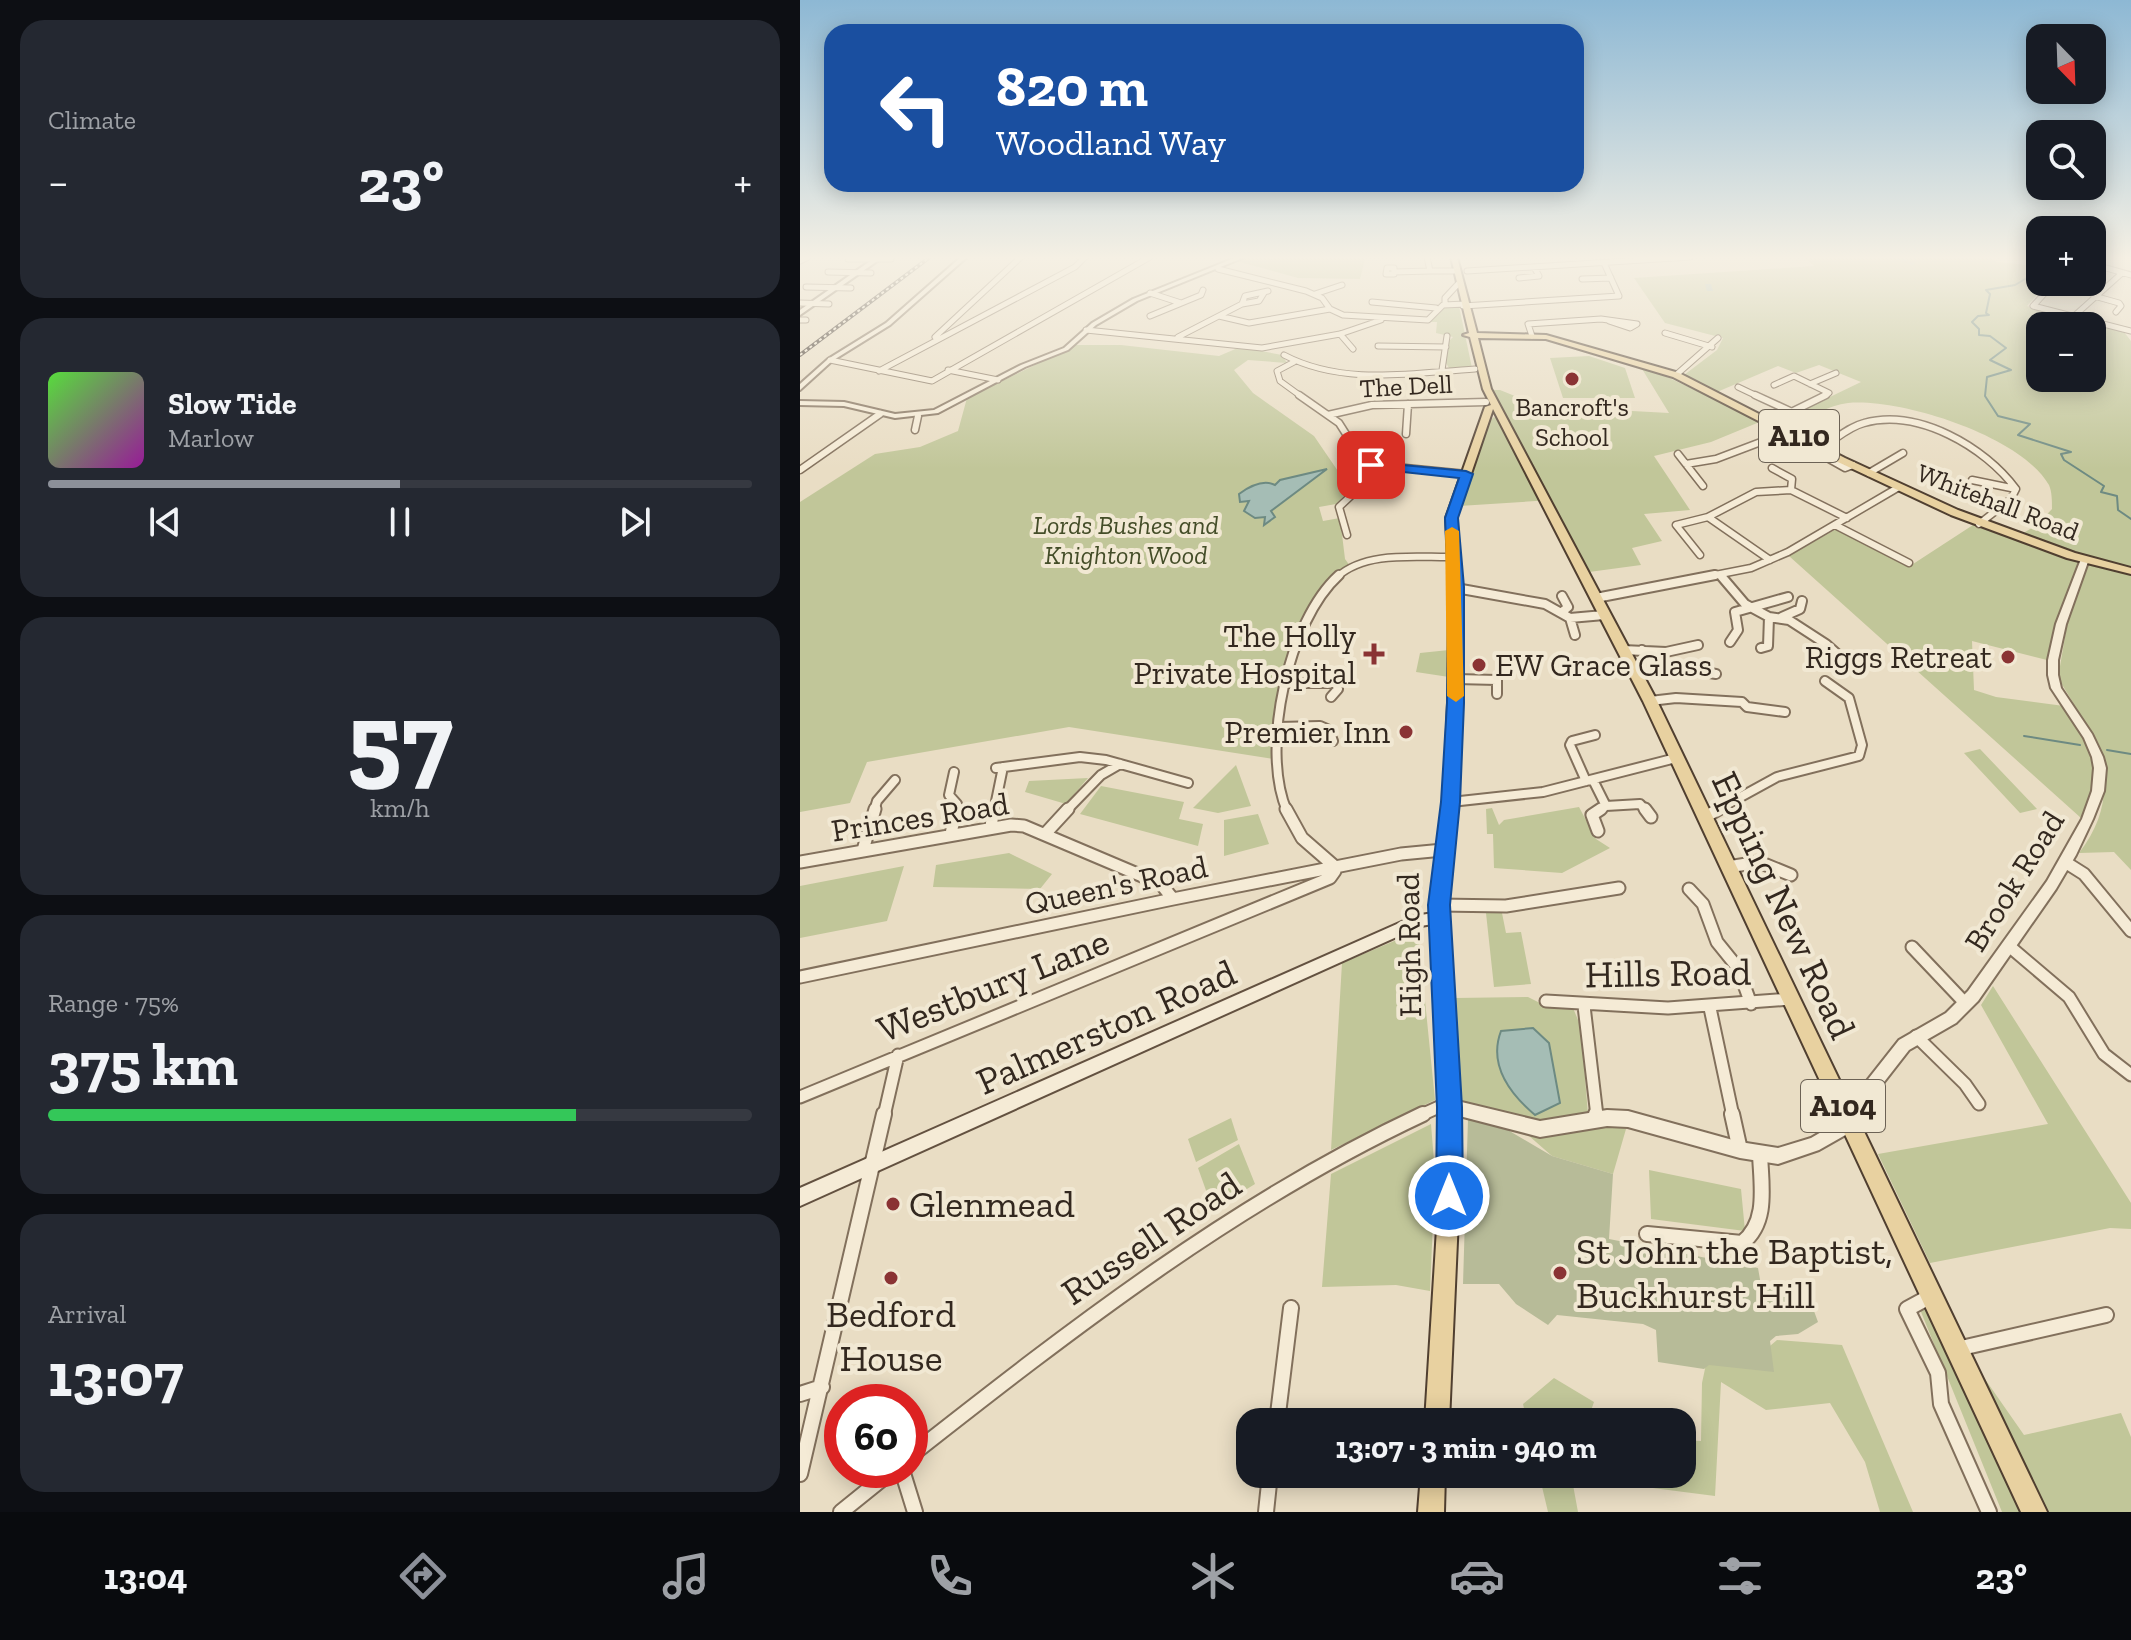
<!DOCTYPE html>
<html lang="en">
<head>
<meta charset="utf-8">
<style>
  body { margin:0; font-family:"Zilla Slab",serif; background:#242831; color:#f1f3f6; height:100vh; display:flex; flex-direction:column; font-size:30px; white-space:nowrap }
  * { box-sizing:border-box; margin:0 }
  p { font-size:26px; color:#9ea1a6 }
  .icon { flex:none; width:44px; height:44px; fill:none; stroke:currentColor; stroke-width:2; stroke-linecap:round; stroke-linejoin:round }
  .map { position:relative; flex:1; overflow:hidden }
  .drawer { display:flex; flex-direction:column; gap:20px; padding:20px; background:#0d0f14; width:800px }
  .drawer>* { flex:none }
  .banner { position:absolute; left:24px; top:24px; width:760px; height:168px; border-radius:24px; box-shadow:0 4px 20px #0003; background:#1a4fa0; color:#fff; overflow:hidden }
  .needle { width:52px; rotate:157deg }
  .buttons { position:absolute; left:1226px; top:24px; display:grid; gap:16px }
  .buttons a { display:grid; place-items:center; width:80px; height:80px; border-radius:16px; background:#171b24; box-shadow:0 4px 20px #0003; font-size:40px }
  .speed { position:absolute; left:24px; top:1384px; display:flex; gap:16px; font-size:40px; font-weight:700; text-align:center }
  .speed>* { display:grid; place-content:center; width:104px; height:104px; border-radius:50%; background:#171b24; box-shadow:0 4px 20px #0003; line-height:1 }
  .speed .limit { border:12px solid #d22; background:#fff; color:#111 }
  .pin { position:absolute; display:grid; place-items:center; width:68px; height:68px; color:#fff; margin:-34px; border-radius:16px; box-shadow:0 4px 12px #0006 }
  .me { position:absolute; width:88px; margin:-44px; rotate:0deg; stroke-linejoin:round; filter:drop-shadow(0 0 6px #0008) }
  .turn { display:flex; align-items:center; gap:28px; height:168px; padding:0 40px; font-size:36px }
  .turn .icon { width:104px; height:104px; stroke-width:2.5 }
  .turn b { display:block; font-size:56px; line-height:68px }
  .big { font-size:60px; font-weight:700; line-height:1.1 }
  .drawer .card { flex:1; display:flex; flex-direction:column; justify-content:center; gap:12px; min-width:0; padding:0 28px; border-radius:24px; background:#242831 }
  .drawer .dial { align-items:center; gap:0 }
  .dial b { font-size:104px; line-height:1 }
  .song { display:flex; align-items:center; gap:24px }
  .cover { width:96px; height:96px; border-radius:12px; background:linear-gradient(135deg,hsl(110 70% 55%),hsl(300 70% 35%)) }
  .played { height:8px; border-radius:4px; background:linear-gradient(90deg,#8c9099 50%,#363941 50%) }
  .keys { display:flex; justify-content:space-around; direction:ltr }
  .heat { display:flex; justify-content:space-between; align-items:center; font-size:44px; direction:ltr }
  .charge { height:12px; border-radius:6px; background:linear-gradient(90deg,#34c759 75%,#363941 0) }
  .trip { position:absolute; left:436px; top:1408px; width:460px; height:80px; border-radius:24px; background:#171b24; box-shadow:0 4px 20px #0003; font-weight:700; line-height:80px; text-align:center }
  .dock { display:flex; height:128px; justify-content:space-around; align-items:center; background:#090b0e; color:#9ea1a6 }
  .dock .icon { width:56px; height:56px }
  .dock .active { color:#8c9099 }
  .dock b { font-size:36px; color:#f1f3f6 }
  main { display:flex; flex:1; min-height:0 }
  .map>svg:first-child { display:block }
  .green { fill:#c1c699; fill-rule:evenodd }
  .cemetery { fill:#b7bb98 }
  .water { fill:#a5bdb5; stroke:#6d8a82; stroke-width:2 }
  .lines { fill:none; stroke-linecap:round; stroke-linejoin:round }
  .stream { stroke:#6d8a82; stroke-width:2 }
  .river { fill:#a5bdb5; fill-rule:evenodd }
  .minor-far4-casing { stroke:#82705c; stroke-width:7 }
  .minor-far3-casing { stroke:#82705c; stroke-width:9 }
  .minor-far2-casing { stroke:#82705c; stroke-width:12 }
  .minor-far1-casing { stroke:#82705c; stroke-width:15 }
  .minor-casing { stroke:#82705c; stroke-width:18 }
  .tertiary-casing { stroke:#82705c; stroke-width:4 }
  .secondary-casing { stroke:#635140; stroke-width:4 }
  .primary-casing { stroke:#503f30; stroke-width:4 }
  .minor-far4 { stroke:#f5ebd6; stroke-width:5 }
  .minor-far3 { stroke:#f5ebd6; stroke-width:6 }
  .minor-far2 { stroke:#f5ebd6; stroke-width:8 }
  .minor-far1 { stroke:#f5ebd6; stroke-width:11 }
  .minor { stroke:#f5ebd6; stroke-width:14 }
  .tertiary { fill:#f5ebd6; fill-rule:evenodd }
  .secondary { fill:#f5ebd6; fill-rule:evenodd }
  .primary { fill:#e8d1a0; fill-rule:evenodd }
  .rail-casing { stroke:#33281f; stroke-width:4 }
  .rail { stroke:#f1e8d3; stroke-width:2; stroke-dasharray:3; stroke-linecap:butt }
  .route { fill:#1a73e8; stroke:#114b97; stroke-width:2 }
  .slow { fill:#f59e0b }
  .poi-dot { fill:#8a3334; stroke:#f1e8d3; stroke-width:3 }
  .labels { text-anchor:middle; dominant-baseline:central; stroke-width:8; stroke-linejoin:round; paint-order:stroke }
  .far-street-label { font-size:26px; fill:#33281f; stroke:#f1e8d3 }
  .far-poi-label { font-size:26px; fill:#33281f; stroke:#f1e8d3 }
  .far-park-label { font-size:26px; font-style:italic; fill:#444d28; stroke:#f1e8d3 }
  .shield { fill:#f1e8d3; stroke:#6c6255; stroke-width:2 }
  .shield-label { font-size:30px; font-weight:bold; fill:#33281f }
  .poi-label { font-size:32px; fill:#33281f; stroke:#f1e8d3; text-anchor:end }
  .street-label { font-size:32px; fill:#33281f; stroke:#f1e8d3 }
  .near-street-label { font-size:38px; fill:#33281f; stroke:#f1e8d3 }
  .near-poi-label { font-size:38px; fill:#33281f; stroke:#f1e8d3; text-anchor:start }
</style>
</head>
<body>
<main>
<section class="drawer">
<div class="card"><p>Climate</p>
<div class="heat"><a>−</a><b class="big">23°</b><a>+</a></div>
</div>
<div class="card">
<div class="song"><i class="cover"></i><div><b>Slow Tide</b><p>Marlow</p></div></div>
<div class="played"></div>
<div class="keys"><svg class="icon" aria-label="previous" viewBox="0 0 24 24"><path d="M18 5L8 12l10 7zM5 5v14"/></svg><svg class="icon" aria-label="pause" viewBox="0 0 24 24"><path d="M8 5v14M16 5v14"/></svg><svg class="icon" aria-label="next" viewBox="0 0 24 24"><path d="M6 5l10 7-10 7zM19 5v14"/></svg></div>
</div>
<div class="card dial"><b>57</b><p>km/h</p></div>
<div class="card"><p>Range · 75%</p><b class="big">375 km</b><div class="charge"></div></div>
<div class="card"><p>Arrival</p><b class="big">13:07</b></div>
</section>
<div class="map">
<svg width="1331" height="1512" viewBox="0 0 1331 1512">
  <rect width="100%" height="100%" fill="#e9ddc4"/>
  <path class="green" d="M445,257H591L592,258L565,259L560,279L498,278L436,261Z
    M1005,257H1191L1197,262L1228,265V270L1240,272V282H1248L1227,306L1324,332L1331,341V569L1220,535L1237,525L1252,509C1252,501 1252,492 1249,485C1221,436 1101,398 1048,403C1029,405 1009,418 991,426L980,421L1061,382L1019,365L996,373L978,366L917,392L884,375L917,350L923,338L865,323L834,278L1014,266ZM1240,326H1292V378H1240Z
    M659,306L672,368H649L646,363L649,341L653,337L636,333L637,322H629L643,307Z
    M276,345H321L419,356L440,347L482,355L487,363L448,360L434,370L453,393L514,436L542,477L558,481L536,504L519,507L523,521L540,518L545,559L550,566L532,576L523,591L483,676L473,759L269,727L67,762L50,803L0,812V502L75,454L120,447L158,431L167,398Z
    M789,356L825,368L835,398H763L750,358Z
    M839,364L962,421L911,442L854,456L890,510L844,514L862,541L832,548L841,565L789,572L751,500L659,506L686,424L694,417L701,421L708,420L691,390H700L740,406L869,413Z
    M1173,525L1277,559L1331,573V870L1314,852L1279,853C1329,788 1294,737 1258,678L1266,631L1257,628L1247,660L1172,641L1174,690L1196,697L1264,706C1292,748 1303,769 1281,818L989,556L1038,528L1110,566Z
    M649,650V677L616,672L620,653Z
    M1180,749L1237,809L1220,813L1164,753Z
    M436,765L451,806L418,813L393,808Z
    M288,778L266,804L225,792L229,781Z
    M301,786L384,802L379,819L403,824L398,846L280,814Z
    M779,807L796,839L810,848L762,873L694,868L693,834H687L686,809L692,808L699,825L704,820Z
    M458,814L469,844L424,856V820Z
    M209,853L252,874L240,889L133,887L136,865Z
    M104,866L87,921L0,938V886Z
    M686,913H702L706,933L721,932L731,984L694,987Z
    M618,931L635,1100L531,1150L542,963Z
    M1193,986L1331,1203V1229L1310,1228L1130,1263L1078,1154L1248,1124L1181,1005Z
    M728,997L748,1007L773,1008L781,1027L788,1115L826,1129L813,1174L752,1156L711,1120L658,1107L652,1017L655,998Z
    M431,1118L438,1140L396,1162L388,1139Z
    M631,1124L635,1174L630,1291L596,1285L522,1287L531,1174Z
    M439,1144L455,1184L413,1210L398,1168Z
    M849,1170L941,1189L945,1231L851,1219Z
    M1132,1303L1224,1435L1321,1413L1331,1437V1512H1202L1119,1307Z
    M977,1340L1042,1345L1113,1512H1080L1065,1462L1030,1403L966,1410L921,1382L915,1496L845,1487V1474H882V1440L901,1441L902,1383L909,1350L957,1357Z
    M754,1378L794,1402L787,1422H727L723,1404Z
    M739,1474H771L778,1512H748Z"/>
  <path class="cemetery" d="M668,1119L701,1126L752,1156L813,1174L809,1239L958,1268L961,1285L1007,1292L1018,1322L998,1334L976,1336L970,1341L974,1372L909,1365L904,1369L858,1362L856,1330L843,1324L757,1315L748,1325L716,1304L699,1284H663Z"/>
  <path class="water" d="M527,469L471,511L475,517L464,525L465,517L455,518L444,511L449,501L440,502L439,494C450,486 463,479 475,485L480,480Z
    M733,1028L749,1043L760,1103L735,1115C709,1093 688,1065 701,1031Z"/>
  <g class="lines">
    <path class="stream" d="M1240,265L1234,266L1232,275L1215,285L1186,290L1190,294L1186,313L1189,315L1178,316L1172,322L1179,329V335L1190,336L1206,348L1190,360L1211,370L1187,377L1185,396L1198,416L1230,424L1218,435L1271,452L1261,454L1264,460L1304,486L1301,492L1317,496L1318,510L1331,519
      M1224,736L1280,745
      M1307,750L1331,754"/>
    <path class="river" d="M1090,257H1100L1115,263L1112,265Z
      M905,284H911L913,291H907Z"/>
    <g class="minor-far4-casing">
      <path id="minor-far4" d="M627,257L630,271H654
        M48,259H91
        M0,261L8,257
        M1292,264L1331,275
        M587,268H594V274H586Z
        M418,269L506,291L522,298L530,309L543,315L628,320L643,305L666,304
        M667,271L890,257
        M28,272L71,273
        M594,272L630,271
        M719,278L739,276L734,267
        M782,279L811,278
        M1255,282L1233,306L1331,331
        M6,287L51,288
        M350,293L381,303
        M515,294L542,285
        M1294,296L1319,303L1321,306L1316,312
        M572,302L636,308
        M0,303L29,304
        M442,304L445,296L468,291
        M645,305V298L658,284
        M663,306L819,296L804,263
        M350,316L401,295L403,290
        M419,316L449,323L530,309
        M1273,317L1322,273
        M0,320H6
        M286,330L462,348L540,334L581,320
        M865,333L912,347
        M540,334L553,349
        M732,336L728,324L801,319L837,324L830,328L809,321
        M135,337L221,257
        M378,337L442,304L459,301L464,293
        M578,346L646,347
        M484,355C543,386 611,373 675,369
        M30,360L132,381L350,257
        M494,362L477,371L480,381L502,397
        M148,370L198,380
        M642,370L647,336
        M79,371L275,267L285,257
        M876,375L918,338
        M1010,384L1036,373
        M974,385L994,376L1029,393L1022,397
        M938,387L959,397"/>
    </g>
    <g class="minor-far3-casing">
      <path id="minor-far3" d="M499,395L539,423L565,464L666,474
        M955,395L992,412
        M528,415L572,405L686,402
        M971,422L1026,395
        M115,430L118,416
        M606,434L608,404
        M1006,446L1045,468L1053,465
        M1021,448C1035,440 1048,427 1064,423C1118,408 1185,447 1216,489L1211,499L1179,524
        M878,454L903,486
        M886,464L916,459L974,437L983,436L1006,446L1013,443
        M972,468L992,479L991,490L1047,518
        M0,470L80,414
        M1069,473L1103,453
        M1172,480L1216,489
        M908,517L956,492L991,490
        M1035,525L1109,563
        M547,535L539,507L556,491L571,465
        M900,555L876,525L908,517L970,560
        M537,577C567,550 618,558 655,557
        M905,577L951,568L988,552L1099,487"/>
    </g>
    <g class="minor-far2-casing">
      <path id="minor-far2" d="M922,577L945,604L969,617L989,620L1026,644L1053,668
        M656,588L745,604L770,618L804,615
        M762,596L768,607L762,612
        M796,598L915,575
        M982,617L1000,609L1002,601
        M770,618L775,635
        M930,642L938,630L935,612L988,597
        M961,648L968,646L969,617
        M823,650L866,652L898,645
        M842,650L865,666L916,674
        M656,679L697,680V694
        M485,683H536L538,689L531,697
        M850,701L876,698L942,702L947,707L985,712
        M479,727L520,726L529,730L533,741
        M196,768L280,757L306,760L388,783
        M154,772L149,795L157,804L156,811
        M793,780L806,806L840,804L846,811
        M786,781L770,745L772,741L795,735
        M651,802L743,792L876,758
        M74,811L77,801L95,780
        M194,811L203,767
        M266,811L301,775L320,764
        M487,811C460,749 488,621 539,575
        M798,811L806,806
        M915,811L977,777L1059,756L1062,745L1049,698L1025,681"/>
    </g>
    <g class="minor-far1-casing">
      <path id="minor-far1" d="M845,809L851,817
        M905,817L919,809
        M191,826L194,809
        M798,831L792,815L801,809
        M151,834L156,809
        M245,834L268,809
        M63,850L75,809
        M0,862L211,825L224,826L361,884L373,899
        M1265,862L1284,874L1331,931
        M928,867L959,862L991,875
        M889,889L903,904L917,942L938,968L951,1004
        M639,905L706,906L819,888
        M1209,946L1269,997L1304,1054L1331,1075
        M1112,947L1166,1004
        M0,977L373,899L601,854L643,850
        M746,1001L868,1008L991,999
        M784,1006L797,1116
        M910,1008L933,1116
        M1116,1036L1165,1084L1179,1104
        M0,1097L530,878L535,871L533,865L502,838L486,809
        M84,1116L98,1055
        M619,1116L641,1106L649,1107"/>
    </g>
    <g class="minor-casing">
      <path id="minor" d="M796,1114L797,1120
        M932,1114L940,1150
        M847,1234L942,1243C969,1222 961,1185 960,1153
        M1131,1296L1107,1309L1138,1373L1141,1404L1189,1512
        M1157,1349L1306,1315
        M0,1394L22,1387
        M477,1422L491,1308
        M110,1456C273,1328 435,1202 623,1114
        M102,1470L115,1512
        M0,1474L84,1114
        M41,1512L93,1470
        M466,1512L470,1474"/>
    </g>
    <g class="tertiary-casing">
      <path id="tertiary" d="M76,257H83L0,315V310Z
        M161,257H167L90,325L32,361L0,390V384L28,359L86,323Z
        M437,257H445L337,301L296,325L268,350L225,367L138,413L95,418L44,406L0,405V401L44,402L95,414L134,410L221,365L264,348L292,323L333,299Z
        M1285,556L1289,559L1266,624L1258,660V675L1261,688L1292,734L1303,757L1306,768L1304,791L1293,819L1276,855L1256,889L1178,1001L1156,1023L1109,1050L1056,1118L1059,1124L1056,1129L1019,1150L978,1164L940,1158L828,1127L807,1126L740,1137L644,1112L641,1107L644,1102L649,1099L740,1121L807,1110L828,1111L940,1142L978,1148L1011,1138L1042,1120L1040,1116L1043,1111L1099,1040L1146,1013L1168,991L1247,881L1282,819L1292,791L1294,768L1292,757L1284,738L1251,688L1248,675V660L1256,624L1281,559Z"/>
    </g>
    <g class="secondary-casing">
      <path id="secondary" d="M639,912L644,914L646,918L644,922L621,926L0,1206V1188L615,916Z"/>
    </g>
    <g class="primary-casing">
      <path id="primary" d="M651,257H657L677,333L746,335L879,373L1045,458L1158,510L1275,553L1331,568V574L1267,558L1151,515L1038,462L873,377L746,339L678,338L691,389L857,701L1247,1512H1221L843,701L693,409L656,518L662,588V703L658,802L647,905L659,1107V1196L649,1422H625L639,1196V1107L631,905L644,802L648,703L650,588L646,518L685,407L691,405L683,389L670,337L663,335L669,333Z
        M621,1474H645L644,1512H618Z"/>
    </g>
    <use href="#minor-far4" class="minor-far4"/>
    <use href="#minor-far3" class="minor-far3"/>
    <use href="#minor-far2" class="minor-far2"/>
    <use href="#minor-far1" class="minor-far1"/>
    <use href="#minor" class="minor"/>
    <use href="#tertiary" class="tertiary"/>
    <use href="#secondary" class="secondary"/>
    <use href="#primary" class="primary"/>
    <g class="rail-casing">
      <path id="rail" d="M0,355L130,257"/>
    </g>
    <use href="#rail" class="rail"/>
  </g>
  <linearGradient id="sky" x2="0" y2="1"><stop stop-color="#8db8d4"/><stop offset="0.55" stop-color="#f5f0e4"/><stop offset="1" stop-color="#f5f0e4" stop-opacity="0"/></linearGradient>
  <rect width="1331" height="469" fill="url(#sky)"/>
  <path class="route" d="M571,462L666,471L673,474L658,518L664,587V703L660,802L650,905L662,1107L663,1196L659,1206L649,1209L640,1206L636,1196L637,1107L628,905L641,802L647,703L648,587L645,518L659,478L567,468V463Z"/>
  <path class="slow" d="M652,527L659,531L664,696L656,702L647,696L645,531Z"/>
  <g class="poi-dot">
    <circle cx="772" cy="379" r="8"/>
    <path d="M570 642h8v8h8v8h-8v8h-8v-8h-8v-8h8z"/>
    <circle cx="1208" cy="657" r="8"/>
    <circle cx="679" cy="665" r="8"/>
    <circle cx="606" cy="732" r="8"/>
    <circle cx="93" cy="1204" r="8"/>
    <circle cx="760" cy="1273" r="8"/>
    <circle cx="91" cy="1278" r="8"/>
  </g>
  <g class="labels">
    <g class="far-street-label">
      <text transform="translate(606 386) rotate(-3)">The Dell</text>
      <text transform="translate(1198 502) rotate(21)">Whitehall Road</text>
    </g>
    <g class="far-poi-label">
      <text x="772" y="407">Bancroft's<tspan x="772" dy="30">School</tspan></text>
    </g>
    <g class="far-park-label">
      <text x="326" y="525">Lords Bushes and<tspan x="326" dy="30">Knighton Wood</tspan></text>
    </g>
    <g class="shield">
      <rect x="959" y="410" width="80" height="52" rx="6"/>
      <rect x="1001" y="1080" width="84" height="52" rx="6"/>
    </g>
    <g class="shield-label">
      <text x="999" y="436">A110</text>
      <text x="1043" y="1106">A104</text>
    </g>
    <g class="poi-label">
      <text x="556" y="636">The Holly<tspan x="556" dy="37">Private Hospital</tspan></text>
      <text x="1192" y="657">Riggs Retreat</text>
      <text x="695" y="665" text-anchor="start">EW Grace Glass</text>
      <text x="590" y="732">Premier Inn</text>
    </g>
    <g class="street-label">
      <text transform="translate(120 817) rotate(-9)">Princes Road</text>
      <text transform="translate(1214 881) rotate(-58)">Brook Road</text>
      <text transform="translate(316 885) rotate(-12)">Queen's Road</text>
      <text transform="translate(609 945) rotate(-91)">High Road</text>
    </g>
    <g class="near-street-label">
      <text transform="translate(984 905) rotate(65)">Epping New Road</text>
      <text transform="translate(868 973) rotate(-1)">Hills Road</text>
      <text transform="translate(193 985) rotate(-22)">Westbury Lane</text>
      <text transform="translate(306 1027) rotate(-24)">Palmerston Road</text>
      <text transform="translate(351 1238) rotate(-34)">Russell Road</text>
    </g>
    <g class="near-poi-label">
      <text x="109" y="1204">Glenmead</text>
      <text x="776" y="1251">St John the Baptist,<tspan x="776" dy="44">Buckhurst Hill</tspan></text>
      <text x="91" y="1314" text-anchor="middle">Bedford<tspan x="91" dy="44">House</tspan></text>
    </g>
  </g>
</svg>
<div class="buttons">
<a><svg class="needle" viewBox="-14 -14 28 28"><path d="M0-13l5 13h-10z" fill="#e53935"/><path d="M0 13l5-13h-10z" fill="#9ea1a6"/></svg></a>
<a><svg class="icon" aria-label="search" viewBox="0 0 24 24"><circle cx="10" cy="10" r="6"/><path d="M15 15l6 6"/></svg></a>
<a>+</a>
<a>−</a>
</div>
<div class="speed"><div class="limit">60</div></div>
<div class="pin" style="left:571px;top:465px;background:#d93025"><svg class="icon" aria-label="arrive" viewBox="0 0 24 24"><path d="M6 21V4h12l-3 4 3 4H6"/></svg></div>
<svg class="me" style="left:649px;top:1196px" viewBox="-20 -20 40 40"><circle r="17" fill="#1a73e8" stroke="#fff" stroke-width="3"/><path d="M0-11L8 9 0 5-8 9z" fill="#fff"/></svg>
<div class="trip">13:07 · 3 min · 940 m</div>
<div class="banner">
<div class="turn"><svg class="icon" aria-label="left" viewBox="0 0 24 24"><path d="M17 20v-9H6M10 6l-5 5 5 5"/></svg><div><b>820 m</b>Woodland Way</div></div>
</div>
</div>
</main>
<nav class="dock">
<b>13:04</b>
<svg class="icon active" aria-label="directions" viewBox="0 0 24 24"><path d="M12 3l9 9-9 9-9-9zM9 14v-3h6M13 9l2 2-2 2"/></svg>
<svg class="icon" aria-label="music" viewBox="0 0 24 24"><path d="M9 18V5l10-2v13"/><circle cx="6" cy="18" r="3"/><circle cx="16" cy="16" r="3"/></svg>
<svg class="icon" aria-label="phone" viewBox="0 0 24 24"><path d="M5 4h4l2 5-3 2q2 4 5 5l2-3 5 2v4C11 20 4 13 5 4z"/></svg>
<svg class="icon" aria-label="climate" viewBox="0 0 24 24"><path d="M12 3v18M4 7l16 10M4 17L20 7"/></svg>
<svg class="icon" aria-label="car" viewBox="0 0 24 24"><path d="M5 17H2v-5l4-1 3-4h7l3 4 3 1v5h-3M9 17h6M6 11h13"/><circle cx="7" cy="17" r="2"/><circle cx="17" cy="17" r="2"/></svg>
<svg class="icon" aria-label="filters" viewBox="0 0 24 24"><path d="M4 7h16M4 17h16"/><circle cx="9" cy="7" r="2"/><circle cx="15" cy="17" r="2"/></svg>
<b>23°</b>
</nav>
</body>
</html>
